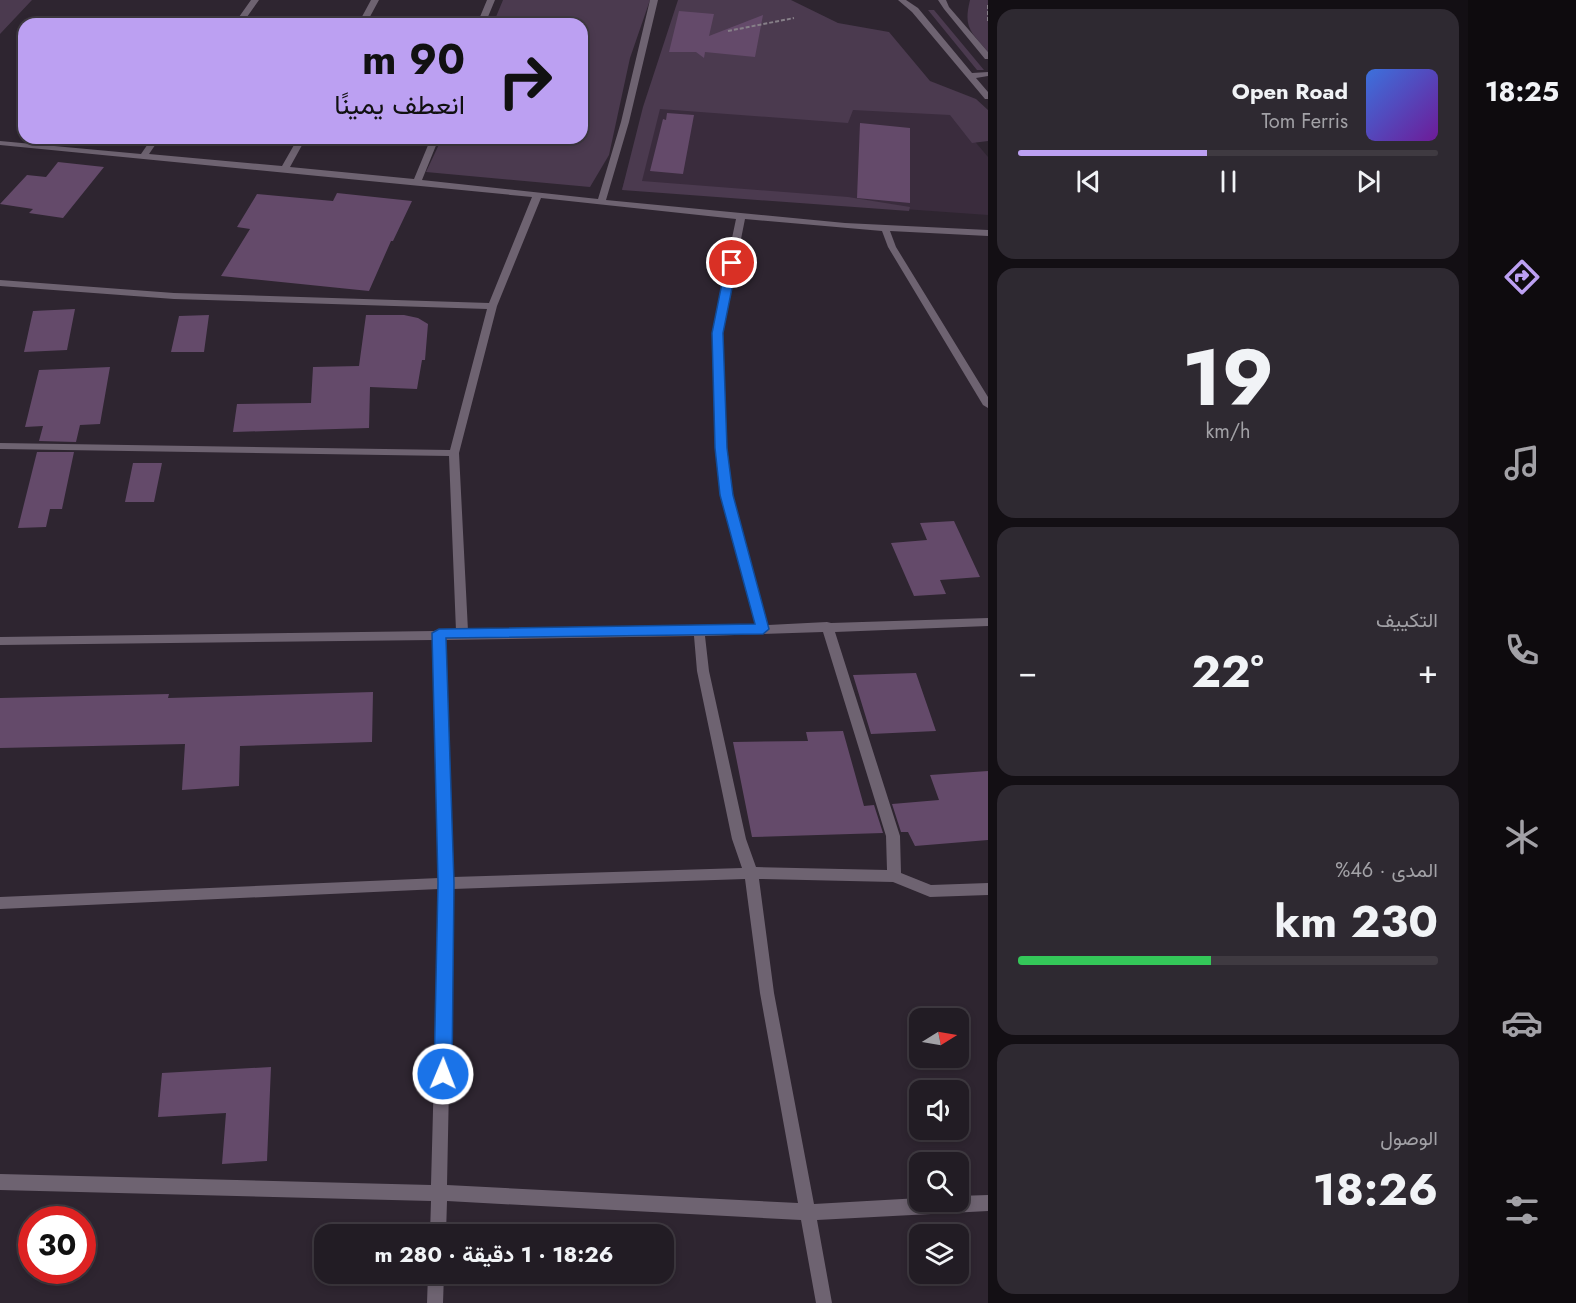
<!DOCTYPE html>
<html lang="ar">
<head>
<meta charset="utf-8">
<style>
  body { margin:0; font-family:Jost,Vazirmatn,sans-serif; background:#2e2931; color:#f1f3f6; direction:rtl; height:100vh; display:flex; flex-direction:column; font-size:22px; white-space:nowrap }
  * { box-sizing:border-box; margin:0 }
  p { font-size:20px; color:#a2a1a6 }
  .icon { flex:none; width:33px; height:33px; fill:none; stroke:currentColor; stroke-width:2; stroke-linecap:round; stroke-linejoin:round }
  .map { position:relative; flex:1; overflow:hidden; direction:ltr }
  .details { display:flex; flex-direction:column; gap:9px; padding:9px; background:#130f14; width:480px }
  .details>* { flex:none }
  .hud { position:absolute; left:18px; top:18px; width:570px; height:126px; border-radius:18px; box-shadow:0 3px 9px #0003,0 0 0 2px #3f3a41; direction:rtl; background:#bca0f2; color:#111; overflow:hidden }
  .needle { width:39px; rotate:79deg }
  .tools { position:absolute; left:909px; top:1008px; display:grid; gap:12px }
  .tools a { display:grid; place-items:center; width:60px; height:60px; border-radius:12px; background:#221c24; box-shadow:0 3px 9px #0003,0 0 0 2px #3f3a41; font-size:30px }
  .speed { position:absolute; left:18px; top:1206px; display:flex; gap:12px; font-size:30px; font-weight:700; text-align:center }
  .speed>* { display:grid; place-content:center; width:78px; height:78px; border-radius:50%; background:#221c24; box-shadow:0 3px 9px #0003,0 0 0 2px #3f3a41; line-height:1 }
  .speed .limit { border:9px solid #d22; background:#fff; color:#111 }
  .pin { position:absolute; display:grid; place-items:center; width:51px; height:51px; color:#fff; margin:-26px; border:3px solid #fff; border-radius:50%; box-shadow:0 2px 6px #0007 }
  .me { position:absolute; width:66px; margin:-33px; rotate:1deg; stroke-linejoin:round; filter:drop-shadow(0 0 4px #0008) }
  .turn { display:flex; align-items:center; gap:21px; height:126px; padding:0 24px; font-size:27px }
  .turn .icon { width:78px; height:78px; stroke-width:2.5 }
  .turn b { display:block; font-size:42px; line-height:51px }
  .big { font-size:45px; font-weight:700; line-height:1.1 }
  .details .card { flex:1; display:flex; flex-direction:column; justify-content:center; gap:9px; min-width:0; padding:0 21px; border-radius:18px; background:#2e2931 }
  .details .dial { align-items:center; gap:0 }
  .dial b { font-size:78px; line-height:1 }
  .song { display:flex; align-items:center; gap:18px }
  .cover { width:72px; height:72px; border-radius:9px; background:linear-gradient(135deg,hsl(220 70% 55%),hsl(280 70% 35%)) }
  .played { height:6px; border-radius:3px; background:linear-gradient(90deg,#bca0f2 45%,#3f3a41 45%) }
  .keys { display:flex; justify-content:space-around; direction:ltr }
  .heat { display:flex; justify-content:space-between; align-items:center; font-size:33px; direction:ltr }
  .charge { height:9px; border-radius:4px; background:linear-gradient(90deg,#34c759 46%,#3f3a41 0) }
  .trip { position:absolute; left:314px; top:1224px; width:360px; height:60px; border-radius:18px; background:#221c24; box-shadow:0 3px 9px #0003,0 0 0 2px #3f3a41; font-weight:700; line-height:60px; text-align:center; direction:rtl }
  main { display:flex; flex:1; min-height:0 }
  .tabs { display:flex; flex-direction:column; width:108px; justify-content:space-around; align-items:center; background:#0e0b0e; color:#a2a1a6 }
  .tabs .icon { width:42px; height:42px }
  .tabs .current { color:#bca0f2 }
  .tabs b { font-size:27px; color:#f1f3f6 }
  .map>svg:first-child { display:block }
  .built { fill:#3a2c3d }
  .green { fill:#4b3a4f }
  .building { fill:#644a6a }
  .lines { fill:none; stroke-linecap:round; stroke-linejoin:round }
  .path { stroke:#867f88; stroke-width:2; stroke-dasharray:4 2; stroke-linecap:butt }
  .minor { fill:#6e6371; fill-rule:evenodd }
  .route { fill:#1a73e8; stroke:#114b97; stroke-width:1.5 }
</style>
</head>
<body>
<main>
<nav class="tabs">
<b>18:25</b>
<svg class="icon current" aria-label="directions" viewBox="0 0 24 24"><path d="M12 3l9 9-9 9-9-9zM9 14v-3h6M13 9l2 2-2 2"/></svg>
<svg class="icon" aria-label="music" viewBox="0 0 24 24"><path d="M9 18V5l10-2v13"/><circle cx="6" cy="18" r="3"/><circle cx="16" cy="16" r="3"/></svg>
<svg class="icon" aria-label="phone" viewBox="0 0 24 24"><path d="M5 4h4l2 5-3 2q2 4 5 5l2-3 5 2v4C11 20 4 13 5 4z"/></svg>
<svg class="icon" aria-label="climate" viewBox="0 0 24 24"><path d="M12 3v18M4 7l16 10M4 17L20 7"/></svg>
<svg class="icon" aria-label="car" viewBox="0 0 24 24"><path d="M5 17H2v-5l4-1 3-4h7l3 4 3 1v5h-3M9 17h6M6 11h13"/><circle cx="7" cy="17" r="2"/><circle cx="17" cy="17" r="2"/></svg>
<svg class="icon" aria-label="filters" viewBox="0 0 24 24"><path d="M4 7h16M4 17h16"/><circle cx="9" cy="7" r="2"/><circle cx="15" cy="17" r="2"/></svg>
</nav>
<section class="details">
<div class="card">
<div class="song"><i class="cover"></i><div><b>Open Road</b><p>Tom Ferris</p></div></div>
<div class="played"></div>
<div class="keys"><svg class="icon" aria-label="previous" viewBox="0 0 24 24"><path d="M18 5L8 12l10 7zM5 5v14"/></svg><svg class="icon" aria-label="pause" viewBox="0 0 24 24"><path d="M8 5v14M16 5v14"/></svg><svg class="icon" aria-label="next" viewBox="0 0 24 24"><path d="M6 5l10 7-10 7zM19 5v14"/></svg></div>
</div>
<div class="card dial"><b>19</b><p>km/h</p></div>
<div class="card"><p>التكييف</p>
<div class="heat"><a>−</a><b class="big">22°</b><a>+</a></div>
</div>
<div class="card"><p>المدى · 46%</p><b class="big">230 km</b><div class="charge"></div></div>
<div class="card"><p>الوصول</p><b class="big">18:26</b></div>
</section>
<div class="map">
<svg width="988" height="1303" viewBox="0 0 988 1303">
  <rect width="100%" height="100%" fill="#2e2530"/>
  <path class="built" d="M662,58L924,81L988,157V215L622,189Z"/>
  <path class="green" d="M0,0H32L0,34Z
    M503,0H650L630,58L609,155L590,187L426,172L442,138H582V24H493Z
    M678,0H791L838,23L889,32L930,81L976,99L988,110V141L972,143L950,115L853,110L848,123L660,109L642,181L848,197L910,207L909,211L622,190L643,107Z
    M970,0H988V52C971,32 963,28 970,0Z
    M928,10H934L984,70H977Z"/>
  <path class="building" d="M679,11L714,14L709,36L763,15L755,57L705,52L704,58L696,52H669Z
    M667,113L694,115L683,174L650,171L663,119L666,120Z
    M860,123L910,128V203L857,198Z
    M58,162L104,167L63,218L29,213L33,209L0,204L27,175L46,177Z
    M337,193L412,201L393,241H391L369,291L221,276L250,229L237,227L257,194L333,201Z
    M75,309L67,350L24,352L33,311Z
    M209,315L204,352H171L179,316Z
    M366,315H404L418,318L428,324L425,360H422L417,389L370,387L369,428L233,432L237,404L311,403L313,367L359,366Z
    M110,367L100,424L80,425L76,442L39,441L43,426L25,427L39,370Z
    M37,452H74L62,509H50L46,527L18,528Z
    M133,463H162L154,502H125Z
    M954,521L980,577L940,580L946,594L914,596L891,543L927,540L920,523Z
    M916,673L936,731L871,734L853,675Z
    M373,692L372,742L240,746L239,786L182,790L185,744L0,748V698L169,694L168,698Z
    M843,731L864,806L874,805L883,833L752,837L733,742L808,741L806,732Z
    M988,771V840L915,846L908,832H901L892,804L939,800L930,775Z
    M271,1067L267,1161L222,1164L226,1113L158,1117L162,1073Z"/>
  <g class="lines">
    <path class="path" d="M988,5V22
      M728,31L794,18"/>
    <path class="minor" d="M251,0H259L242,24H234Z
      M371,0H379L366,24H358Z
      M487,0H495L485,24H477Z
      M650,0H658L629,122L606,200L845,223L988,230V236L890,231L896,247L988,397V408L983,405L888,247L882,231L745,219L722,334L726,448L732,495L768,625L827,622L831,623L988,618V626L835,632L900,836L901,873L931,885L988,883V895L930,897L893,882L759,879L774,993L814,1204L920,1198V1202H958V1196L988,1195V1211L817,1220L832,1303H816L801,1220L447,1201L446,1234H430L431,1201L0,1190V1174L431,1185L439,889L0,909V897L439,878L433,640L0,645V637L434,631L439,629L444,631H456L449,456L0,449V443L450,450L487,309L174,299L0,286V280L174,293L489,303L532,197L0,145V141L141,154L152,138H160L149,154L282,166L298,138H306L290,167L414,179L431,138H439L422,180L598,199L621,122ZM541,198L736,219L712,334L716,448L722,495L756,626L468,631L459,453L497,306ZM823,632L886,836L887,870L756,867L746,839L709,671L705,636ZM694,636L697,671L732,839L742,868L453,877L445,640ZM745,879L760,993L798,1203L447,1185L453,889Z
      M898,0H906L918,8L972,73L988,72V76L976,78L988,92V99H985L912,12Z
      M938,0H946L949,7L988,52V59H985L944,9Z
      M428,1274H444L443,1303H427Z"/>
  </g>
  <path class="route" d="M732,260L737,263L723,333L727,448L733,495L769,629L763,634L446,638L454,883L452,1074L449,1079L443,1082L437,1079L434,1074L438,883L432,633L439,629L755,624L720,495L715,448L712,333L726,263Z"/>
</svg>
<div class="tools">
<a><svg class="needle" viewBox="-14 -14 28 28"><path d="M0-13l5 13h-10z" fill="#e53935"/><path d="M0 13l5-13h-10z" fill="#a2a1a6"/></svg></a>
<a><svg class="icon" aria-label="sound" viewBox="0 0 24 24"><path d="M4 9h4l5-4v14l-5-4H4zM17 9q2 3 0 6"/></svg></a>
<a><svg class="icon" aria-label="search" viewBox="0 0 24 24"><circle cx="10" cy="10" r="6"/><path d="M15 15l6 6"/></svg></a>
<a><svg class="icon" aria-label="layers" viewBox="0 0 24 24"><path d="M12 4l9 5-9 5-9-5zM3 14l9 5 9-5"/></svg></a>
</div>
<div class="speed"><div class="limit">30</div></div>
<div class="pin" style="left:732px;top:263px;background:#d93025"><svg class="icon" aria-label="arrive" viewBox="0 0 24 24"><path d="M6 21V4h12l-3 4 3 4H6"/></svg></div>
<svg class="me" style="left:443px;top:1074px" viewBox="-20 -20 40 40"><circle r="17" fill="#1a73e8" stroke="#fff" stroke-width="3"/><path d="M0-11L8 9 0 5-8 9z" fill="#fff"/></svg>
<div class="trip">18:26 · 1 دقيقة · 280 m</div>
<div class="hud">
<div class="turn"><svg class="icon" aria-label="right" viewBox="0 0 24 24"><path d="M7 20v-9h11M14 6l5 5-5 5"/></svg><div><b>90 m</b>انعطف يمينًا</div></div>
</div>
</div>
</main>
</body>
</html>
